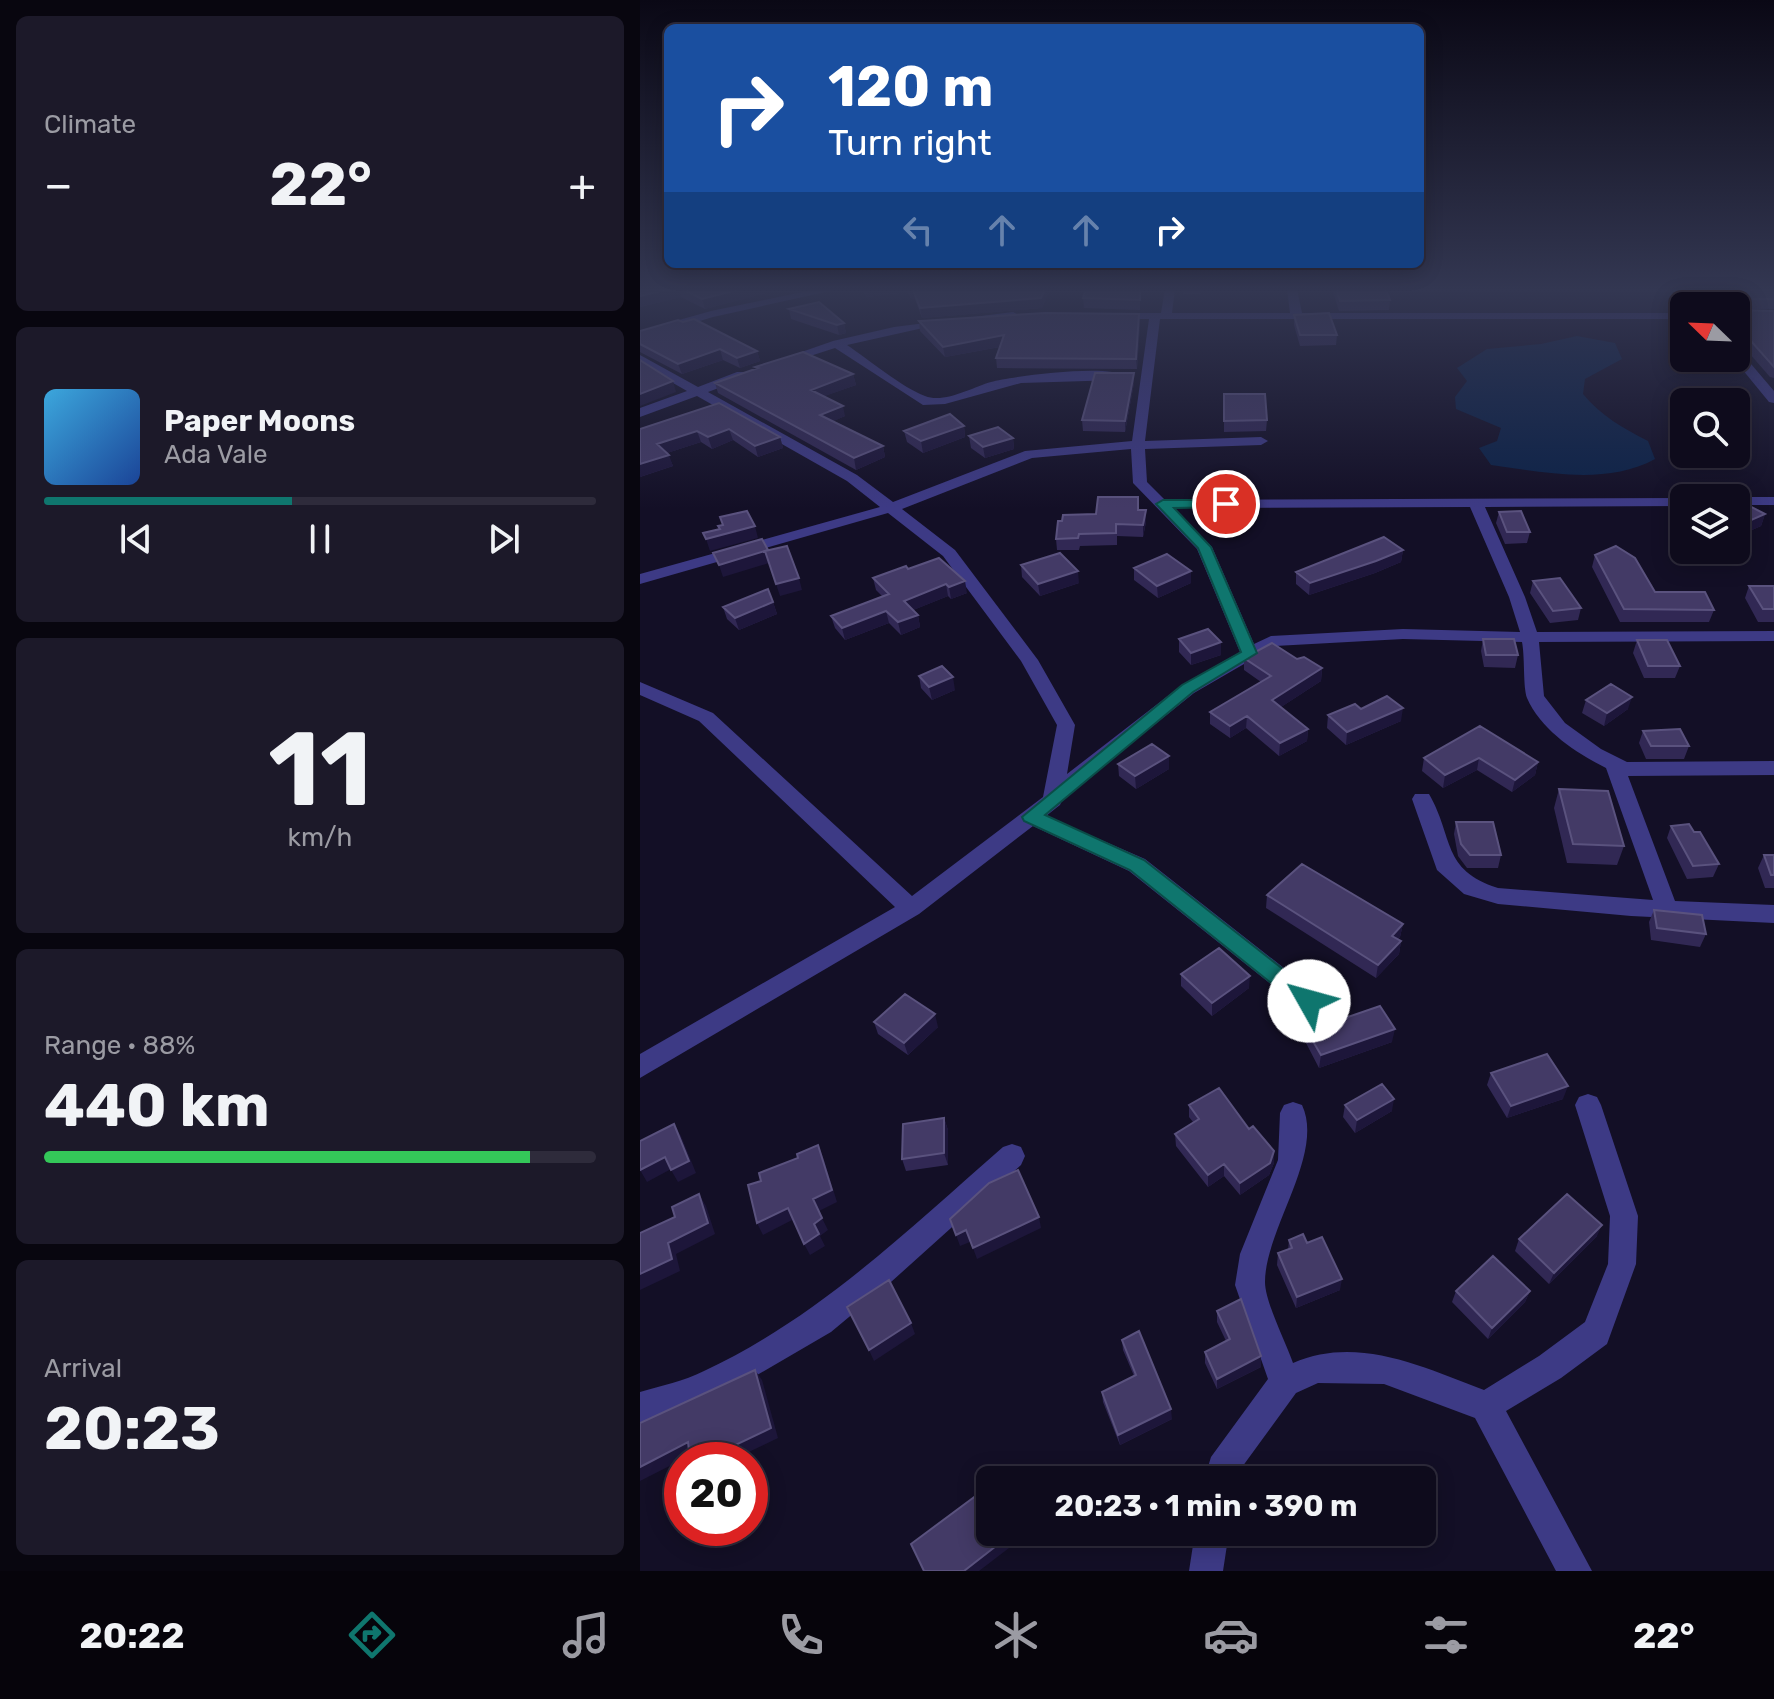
<!DOCTYPE html>
<html lang="en">
<head>
<meta charset="utf-8">
<style>
  body { margin:0; font-family:Rubik,sans-serif; background:#1c1929; color:#f1f3f6; height:100vh; display:flex; flex-direction:column; font-size:30px; white-space:nowrap }
  * { box-sizing:border-box; margin:0 }
  p { font-size:26px; color:#9b9ba3 }
  .icon { flex:none; width:44px; height:44px; fill:none; stroke:currentColor; stroke-width:2; stroke-linecap:round; stroke-linejoin:round }
  .map { position:relative; flex:1; overflow:hidden }
  .details { display:flex; flex-direction:column; gap:16px; padding:16px; background:#08060f; width:640px }
  .details>* { flex:none }
  .guide { position:absolute; left:24px; top:24px; width:760px; height:244px; border-radius:12px; box-shadow:0 4px 20px #0003,0 0 0 2px #2e2b3b; background:#1a4fa0; color:#fff; overflow:hidden }
  .needle { width:52px; rotate:293deg }
  .tools { position:absolute; left:1030px; top:292px; display:grid; gap:16px }
  .tools a { display:grid; place-items:center; width:80px; height:80px; border-radius:12px; background:#0e0b1c; box-shadow:0 4px 20px #0003,0 0 0 2px #2e2b3b; font-size:40px }
  .speed { position:absolute; left:24px; top:1442px; display:flex; gap:16px; font-size:40px; font-weight:700; text-align:center }
  .speed>* { display:grid; place-content:center; width:104px; height:104px; border-radius:50%; background:#0e0b1c; box-shadow:0 4px 20px #0003,0 0 0 2px #2e2b3b; line-height:1 }
  .speed .limit { border:12px solid #d22; background:#fff; color:#111 }
  .pin { position:absolute; display:grid; place-items:center; width:68px; height:68px; color:#fff; margin:-34px; border:4px solid #fff; border-radius:50%; box-shadow:0 2px 8px #0007 }
  .me { position:absolute; width:88px; margin:-44px; rotate:308deg; stroke-linejoin:round; filter:drop-shadow(0 0 6px #0008) }
  .turn { display:flex; align-items:center; gap:28px; height:168px; padding:0 32px; font-size:36px }
  .turn .icon { width:104px; height:104px; stroke-width:2.5 }
  .turn b { display:block; font-size:56px; line-height:68px }
  .lanes { display:flex; align-items:center; height:76px; padding:0 32px; background:#0003; justify-content:center; gap:40px; direction:ltr }
  .lanes .off { opacity:.35 }
  .big { font-size:60px; font-weight:700; line-height:1.1 }
  .details .tile { flex:1; display:flex; flex-direction:column; justify-content:center; gap:12px; min-width:0; padding:0 28px; border-radius:12px; background:#1c1929 }
  .details .dial { align-items:center; gap:0 }
  .dial b { font-size:104px; line-height:1 }
  .song { display:flex; align-items:center; gap:24px }
  .cover { width:96px; height:96px; border-radius:12px; background:linear-gradient(135deg,hsl(200 70% 55%),hsl(220 70% 35%)) }
  .played { height:8px; border-radius:4px; background:linear-gradient(90deg,#0f766e 45%,#2e2b3b 45%) }
  .keys { display:flex; justify-content:space-around; direction:ltr }
  .heat { display:flex; justify-content:space-between; align-items:center; font-size:44px; direction:ltr }
  .charge { height:12px; border-radius:6px; background:linear-gradient(90deg,#34c759 88%,#2e2b3b 0) }
  .trip { position:absolute; left:336px; top:1466px; width:460px; height:80px; border-radius:12px; background:#0e0b1c; box-shadow:0 4px 20px #0003,0 0 0 2px #2e2b3b; font-weight:700; line-height:80px; text-align:center }
  .dock { display:flex; height:128px; justify-content:space-around; align-items:center; background:#06040b; color:#9b9ba3 }
  .dock .icon { width:56px; height:56px }
  .dock .on { color:#0f766e }
  .dock b { font-size:36px; color:#f1f3f6 }
  main { display:flex; flex:1; min-height:0 }
  .map>svg:first-child { display:block }
  .water { fill:#0c2248 }
  .lines { fill:none; stroke-linecap:round; stroke-linejoin:round }
  .minor { fill:#3d3a85; fill-rule:evenodd }
  .wall { fill:#312854 }
  .shaded-wall { fill:#1d163a }
  .building { fill:#433a66; stroke:#5a527e; stroke-width:2 }
  .route { fill:#0f766e; stroke:#0a4d48; stroke-width:2 }
</style>
</head>
<body>
<main>
<section class="details">
<div class="tile"><p>Climate</p>
<div class="heat"><a>−</a><b class="big">22°</b><a>+</a></div>
</div>
<div class="tile">
<div class="song"><i class="cover"></i><div><b>Paper Moons</b><p>Ada Vale</p></div></div>
<div class="played"></div>
<div class="keys"><svg class="icon" aria-label="previous" viewBox="0 0 24 24"><path d="M18 5L8 12l10 7zM5 5v14"/></svg><svg class="icon" aria-label="pause" viewBox="0 0 24 24"><path d="M8 5v14M16 5v14"/></svg><svg class="icon" aria-label="next" viewBox="0 0 24 24"><path d="M6 5l10 7-10 7zM19 5v14"/></svg></div>
</div>
<div class="tile dial"><b>11</b><p>km/h</p></div>
<div class="tile"><p>Range · 88%</p><b class="big">440 km</b><div class="charge"></div></div>
<div class="tile"><p>Arrival</p><b class="big">20:23</b></div>
</section>
<div class="map">
<svg width="1134" height="1571" viewBox="0 0 1134 1571">
  <rect width="100%" height="100%" fill="#130f26"/>
  <path class="water" d="M937,336L975,343L982,359L945,379L943,394C961,416 983,428 1008,441L1015,459C966,486 903,472 851,465L839,448L857,441L861,428L816,409L815,397L827,381L817,368L847,349L901,344Z"/>
  <g class="lines">
    <path class="minor" d="M177,289H199L73,317L0,339V331L71,311Z
      M525,289H535L532,313H650L647,289H657L662,313H1044V319H520L505,441L621,437L628,441L621,445L505,449L507,482L525,500L1044,498H1046L1044,506L845,507L885,597L897,632L1134,631V641L899,642L904,696L925,723L961,749L987,762L1134,761V775L988,776L1035,901L1134,905V923L991,916L858,904L824,894L797,870L772,799L775,794H789C814,837 801,870 858,888L1013,900L966,768C936,753 901,730 887,698C883,688 885,657 882,642L763,639L635,646L554,693L423,798L420,805L406,816L505,859L677,994L681,1001L677,1008L669,1011L661,1008L489,871L393,826L279,914L0,1078V1054L255,907L59,721L0,695V682L73,713L272,896L403,797L417,725L381,661L303,556L248,513L0,584V574L240,507L207,481L57,396L0,417V408L47,391L0,364V355L58,387L97,372H105V378L68,392L217,475L253,502L385,451L492,441L509,319H473L467,316L473,313H521ZM491,449L493,483L557,549L600,652L542,685L427,774L435,725L398,660L315,550L262,509L392,458ZM830,507L869,597L880,632L763,629L631,636L614,644L572,547L534,508Z
      M1037,289H1048L1061,306H1049Z
      M373,312L379,315L377,317L283,328L207,345C228,359 263,388 285,396C304,404 333,387 351,382C374,376 468,364 485,376L479,380L381,383L305,404L283,405L195,348L139,366L133,362L193,341L254,327Z
      M1096,350L1100,351L1134,391V403L1129,402L1093,358H1096Z
      M1096,497H1134V505H1096V498H1091Z
      M948,1094L957,1097L961,1105L998,1216L996,1264L967,1344L921,1378L866,1411L952,1571H916L835,1418L744,1384L678,1383L656,1393L597,1474L596,1480H564L571,1457L628,1379L595,1285L600,1254L638,1160L640,1113L644,1105L653,1102L662,1105C685,1154 625,1229 625,1282C625,1302 646,1342 653,1363C718,1335 782,1367 844,1390L899,1356L945,1322L968,1264L970,1216L935,1105L939,1097Z
      M372,1144L381,1147L385,1156L381,1165L251,1282L191,1332L81,1396L0,1424V1392C21,1386 44,1381 64,1371C178,1318 269,1229 363,1147Z
      M555,1532H589L583,1571H549Z"/>
  </g>
  <path class="wall" d="M0,289H141L65,309L41,297L0,307Z
    M221,289H410L402,308L282,318L275,299H271L268,292L227,297Z
    M543,289H561L560,294H543Z
    M692,289H746L750,300L749,310L699,311Z
    M1052,289H1134V309H1097V310L1134,311V378L1130,377L1096,338V306H1074L1072,304H1064Z
    M500,290V310L444,308L443,298Z
    M149,309L204,323L206,333L199,335L151,319Z
    M654,315L697,335L696,345L660,346L654,325Z
    M279,321L500,324L497,369L357,368L356,358L360,347L305,357L280,331Z
    M43,322L117,351L120,361L100,368L83,360L42,374L0,352V331Z
    M115,367L213,374L216,385L184,396L205,416L193,421L243,446L245,457L216,470L78,393L75,383L116,369Z
    M494,383L485,432L443,431L442,420Z
    M584,394L627,420L626,431L584,432Z
    M79,403L140,437L143,448L118,457L93,440L72,449L61,442L27,453L33,466L0,477Z
    M324,426L325,437L283,453L267,442L264,431Z
    M329,436L373,438L374,449L345,458L331,448Z
    M1096,500L1125,514L1121,526L1096,537Z
    M499,510L506,522L503,537L477,536V545L440,546L439,550H417L416,539L422,521L456,514Z
    M859,512L890,532L887,543L865,544L856,523Z
    M763,550L761,562L735,573L669,595L656,584V572Z
    M955,555L1015,592L1074,610L1069,622H980L952,567Z
    M381,565L439,583L400,596L382,577Z
    M494,568L551,571V583L518,598L494,580Z
    M268,569L327,593L311,599L308,596L273,610L278,615L280,627L261,635L249,623L205,640L195,628L191,616L242,596L236,590L233,578Z
    M893,581L941,608L938,620L910,623L890,593Z
    M1109,586H1134V622H1118L1105,598Z
    M133,602L137,614L99,630L87,619L83,607Z
    M539,639L581,642V655L551,665L539,652Z
    M843,639L878,655L875,668L844,667L841,651Z
    M997,640L1040,666L1035,678H1004L993,653Z
    M604,658L657,659L682,668L681,681L641,707L668,729L667,741L639,756L606,728L590,738L570,724V712L621,682L604,670Z
    M279,676L315,690L292,700L281,688Z
    M946,700L988,709L964,726L942,713Z
    M721,709L761,721L706,745L687,728L688,715Z
    M840,726L898,762L895,775L872,792L837,770L803,788L782,771L784,758Z
    M1003,731L1049,746L1044,759H1006L999,743Z
    M529,756V769L496,789L479,776L478,764Z
    M919,789L984,846L977,865L927,863L914,808Z
    M816,822L861,855L858,868H827L818,856L814,834Z
    M1031,826L1054,832L1079,864L1073,877L1047,879L1027,838Z
    M1124,855H1134V888H1125L1118,868Z
    M627,895L763,924L760,937L758,939L761,941L759,954L736,978L626,908Z
    M1014,910L1066,934L1060,947L1011,940L1009,922Z
    M541,974L609,988L572,1016L541,986Z
    M234,1022L298,1027L268,1055L238,1034Z
    M667,1031L752,1042L679,1068L666,1043Z
    M851,1073L923,1099L867,1118L847,1085Z
    M549,1105L609,1129L634,1151V1163L629,1175L600,1195L584,1176L568,1187L536,1146L535,1134L553,1122L549,1117Z
    M705,1105L752,1111L715,1133L703,1117Z
    M304,1118L308,1130V1165L266,1171L262,1159Z
    M957,1236L909,1284L875,1251L879,1239Z
    M649,1240L667,1243L700,1290L656,1308L637,1265L638,1253L648,1250Z
    M816,1291H890L885,1302L848,1339L812,1302Z
    M577,1311L621,1356V1367L577,1389L565,1363V1352L586,1341L577,1322Z
    M482,1340L532,1419L480,1445L463,1402L462,1392L494,1376L483,1350Z"/>
  <path class="shaded-wall" d="M29,289H39L41,297L0,307V296Z
    M101,289H141L65,309L62,299Z
    M226,289H268V292L227,297Z
    M269,289H288L273,290L275,299H271Z
    M405,289H410L402,308L282,318L280,308Z
    M499,314L500,324L497,369L496,359Z
    M204,323L206,333L199,335L197,325Z
    M364,335L365,346L305,357L303,347Z
    M80,349L83,360L42,374L38,364Z
    M117,351L120,361L100,368L97,358Z
    M494,373V383L485,432V421Z
    M213,374L216,385L174,400L171,390Z
    M33,381L36,392L0,406V394Z
    M203,406L205,416L183,426L180,415Z
    M324,426L325,437L283,453L281,441Z
    M89,429L93,440L72,449L68,437Z
    M57,431L61,442L21,455L17,444Z
    M140,437L143,448L118,457L115,446Z
    M373,438L374,449L345,458L343,447Z
    M243,446L245,457L216,470L214,458Z
    M29,455L33,466L0,477V464Z
    M506,510V522L503,537V525Z
    M1125,514L1121,526L1096,537L1100,525Z
    M115,526L118,538L70,551L66,539Z
    M128,550L129,563L83,577L79,565Z
    M763,550L761,562L735,573L669,595L670,583Z
    M438,571L439,583L400,596L398,584Z
    M551,571V583L518,598L517,586Z
    M159,578L162,590L140,596L136,584Z
    M325,581L327,593L311,599L309,587Z
    M306,584L308,596L266,613L264,601Z
    M133,602L137,614L99,630L95,618Z
    M246,611L249,623L205,640L202,628Z
    M278,615L280,627L261,635L258,622Z
    M581,642V655L551,665V653Z
    M682,668L681,681L632,713V700Z
    M313,677L315,690L292,700L289,687Z
    M992,697L988,709L964,726L967,713Z
    M763,708L761,721L706,745L707,732Z
    M607,716L606,728L590,738V726Z
    M668,729L667,741L639,756L640,743Z
    M529,756V769L496,789L495,776Z
    M839,758L837,770L803,788L805,775Z
    M898,762L895,775L872,792L875,780Z
    M763,924L760,937L750,948L752,936Z
    M761,941L759,954L736,978L738,965Z
    M610,976L609,988L572,1016V1003Z
    M295,1014L298,1027L268,1055L264,1043Z
    M755,1029L752,1042L679,1068L681,1055Z
    M928,1086L923,1099L867,1118L871,1106Z
    M754,1099L752,1111L715,1133L717,1120Z
    M304,1118L308,1130V1165L304,1153Z
    M34,1124L41,1136L56,1173L38,1182L31,1170Z
    M178,1145L183,1157L197,1202L179,1211L173,1199Z
    M634,1151V1163L629,1175L600,1195V1183Z
    M25,1157L33,1168L7,1182L0,1170Z
    M584,1164V1176L568,1187V1175Z
    M59,1194L66,1206L75,1234L36,1254L40,1271L0,1290V1274L28,1243Z
    M148,1208L154,1219L123,1235L117,1223Z
    M399,1217L401,1228L337,1259L333,1248Z
    M182,1218L188,1230L180,1236L185,1246L170,1255L164,1244L174,1224Z
    M962,1225L957,1236L909,1284L914,1273Z
    M326,1230L330,1242L320,1246L316,1235Z
    M702,1279L700,1290L656,1308L657,1297Z
    M890,1291L885,1302L848,1339L852,1328Z
    M271,1323L275,1334L234,1361L229,1350Z
    M621,1356V1367L577,1389V1379Z
    M115,1370L122,1380L138,1438L92,1460H64Z
    M531,1409L532,1419L480,1445L478,1435Z
    M48,1442L57,1452L0,1481V1467Z
    M365,1539L369,1548L339,1571H324Z"/>
  <path class="building" d="M0,289H29L0,296Z
    M42,289H101L62,299Z
    M284,289H405L401,298L280,308L273,290Z
    M446,289L500,290V300L443,298Z
    M696,289H746L750,300L700,301Z
    M1062,289H1134V299H1099L1097,310L1134,311V367L1096,324V323H1099L1096,319V306H1085L1075,294H1067Z
    M179,302L204,323L197,325L149,309Z
    M405,313L499,314L496,359L356,358L364,335L303,347L279,321Z
    M689,313L697,335H660L654,315Z
    M54,319L117,351L97,358L80,349L38,364L0,344V331L38,320L43,322Z
    M163,352L213,374L171,390L203,406L180,415L243,446L214,458L75,383L118,368L115,367Z
    M0,360L33,381L0,394Z
    M455,373H494L485,421L442,420Z
    M584,394H625L627,420L584,421Z
    M79,403L140,437L115,446L89,429L68,437L57,431L17,444L29,455L0,464V429Z
    M310,414L324,426L281,441L264,431Z
    M358,427L373,438L343,447L329,436Z
    M458,497H498V510H506L503,525L476,524V533L439,534L438,538L416,539L418,521H422L423,515L456,514Z
    M1096,500H1098L1125,514L1100,525L1096,523Z
    M107,511L115,526L66,539L63,533L80,529L78,526L83,525L80,517Z
    M881,511L890,532H867L859,512Z
    M744,537L763,550L736,561L670,583L656,572Z
    M122,539L128,550L79,565L73,553Z
    M147,546L159,578L136,584L125,551Z
    M976,546L995,558L1015,592H1065L1074,610L984,609L955,555Z
    M420,553L438,571L398,584L381,565Z
    M527,554L551,571L517,586L494,568Z
    M299,558L325,581L309,587L306,584L264,601L278,615L258,622L246,611L202,628L191,616L249,594L233,578L266,566L268,569Z
    M920,578L941,608L913,611L893,581Z
    M1109,586H1134V609H1123Z
    M128,589L133,602L95,618L83,607Z
    M568,629L581,642L551,653L539,639Z
    M843,639H874L878,655H846Z
    M997,640H1027L1040,666H1008Z
    M632,643L657,659L664,657L682,668L632,700L668,729L640,743L607,716L590,726L570,712L631,676L604,658Z
    M302,666L313,677L289,687L279,676Z
    M971,684L992,697L967,713L946,700Z
    M747,696L763,708L707,732L688,715L715,704L721,709Z
    M840,726L898,762L875,780L839,758L805,775L784,758Z
    M1040,729L1049,746H1011L1003,731Z
    M512,744L529,756L495,776L478,764Z
    M919,789L968,791L984,846L933,844Z
    M816,822H853L861,855H830L821,844Z
    M1049,824L1054,832H1060L1079,864L1053,866L1031,826Z
    M1124,855H1134V875H1131Z
    M662,864L763,924L752,936L761,941L738,965L627,895Z
    M1014,910L1062,915L1066,934L1017,928Z
    M579,948L610,976L572,1003L541,974Z
    M265,994L295,1014L264,1043L234,1022Z
    M740,1006L755,1029L681,1055L667,1031Z
    M907,1054L928,1086L871,1106L851,1073Z
    M742,1084L754,1099L717,1120L705,1105Z
    M579,1088L609,1129L613,1126L634,1151L630,1163L600,1183L584,1164L568,1175L535,1134L559,1119L549,1105Z
    M304,1118V1153L262,1159L263,1124Z
    M34,1124L49,1161L31,1170L25,1157L0,1170V1141Z
    M178,1145L192,1190L173,1199L182,1218L174,1224L179,1234L164,1244L148,1208L117,1223L108,1185L121,1181L119,1173L158,1158L157,1154Z
    M378,1170L399,1217L333,1248L326,1230L316,1235L310,1219L349,1183Z
    M59,1194L68,1223L28,1243L32,1259L0,1274V1233L35,1217L32,1207Z
    M927,1194L962,1225L914,1273L879,1239Z
    M663,1234L667,1243L682,1237L702,1279L657,1297L638,1253L652,1248L649,1240Z
    M853,1256L890,1291L852,1328L816,1291Z
    M249,1280L271,1323L229,1350L207,1307Z
    M601,1299L621,1356L577,1379L565,1352L590,1339L577,1311Z
    M499,1331L531,1409L478,1435L462,1392L496,1375L482,1340Z
    M115,1370L131,1428L64,1460H50L48,1442L0,1467V1423Z
    M341,1492L350,1510V1532H361L365,1539L324,1571H284L271,1544Z"/>
  <linearGradient id="sky" x2="0" y2="1"><stop stop-color="#0a0815"/><stop offset="0.57" stop-color="#333752"/><stop offset="1" stop-color="#333752" stop-opacity="0"/></linearGradient>
  <rect width="1134" height="509" fill="url(#sky)"/>
  <path class="route" d="M586,500L592,504L590,507L534,508L571,547L617,653L553,692L405,815L504,860L676,995L680,1001L676,1007L669,1010L661,1007L490,870L384,821L382,817L542,685L601,652L558,548L516,504L523,500Z"/>
</svg>
<div class="tools">
<a><svg class="needle" viewBox="-14 -14 28 28"><path d="M0-13l5 13h-10z" fill="#e53935"/><path d="M0 13l5-13h-10z" fill="#9b9ba3"/></svg></a>
<a><svg class="icon" aria-label="search" viewBox="0 0 24 24"><circle cx="10" cy="10" r="6"/><path d="M15 15l6 6"/></svg></a>
<a><svg class="icon" aria-label="layers" viewBox="0 0 24 24"><path d="M12 4l9 5-9 5-9-5zM3 14l9 5 9-5"/></svg></a>
</div>
<div class="speed"><div class="limit">20</div></div>
<div class="pin" style="left:586px;top:504px;background:#d93025"><svg class="icon" aria-label="arrive" viewBox="0 0 24 24"><path d="M6 21V4h12l-3 4 3 4H6"/></svg></div>
<svg class="me" style="left:669px;top:1001px" viewBox="-20 -20 40 40"><circle r="19" fill="#fff"/><path d="M0-13L10 11 0 6-10 11z" fill="#0f766e"/></svg>
<div class="trip">20:23 · 1 min · 390 m</div>
<div class="guide">
<div class="turn"><svg class="icon" aria-label="right" viewBox="0 0 24 24"><path d="M7 20v-9h11M14 6l5 5-5 5"/></svg><div><b>120 m</b>Turn right</div></div>
<div class="lanes"><svg class="icon off" aria-label="left" viewBox="0 0 24 24"><path d="M17 20v-9H6M10 6l-5 5 5 5"/></svg><svg class="icon off" aria-label="ahead" viewBox="0 0 24 24"><path d="M12 20V5M6 11l6-6 6 6"/></svg><svg class="icon off" aria-label="ahead" viewBox="0 0 24 24"><path d="M12 20V5M6 11l6-6 6 6"/></svg><svg class="icon" aria-label="right" viewBox="0 0 24 24"><path d="M7 20v-9h11M14 6l5 5-5 5"/></svg></div>
</div>
</div>
</main>
<nav class="dock">
<b>20:22</b>
<svg class="icon on" aria-label="directions" viewBox="0 0 24 24"><path d="M12 3l9 9-9 9-9-9zM9 14v-3h6M13 9l2 2-2 2"/></svg>
<svg class="icon" aria-label="music" viewBox="0 0 24 24"><path d="M9 18V5l10-2v13"/><circle cx="6" cy="18" r="3"/><circle cx="16" cy="16" r="3"/></svg>
<svg class="icon" aria-label="phone" viewBox="0 0 24 24"><path d="M5 4h4l2 5-3 2q2 4 5 5l2-3 5 2v4C11 20 4 13 5 4z"/></svg>
<svg class="icon" aria-label="climate" viewBox="0 0 24 24"><path d="M12 3v18M4 7l16 10M4 17L20 7"/></svg>
<svg class="icon" aria-label="car" viewBox="0 0 24 24"><path d="M5 17H2v-5l4-1 3-4h7l3 4 3 1v5h-3M9 17h6M6 11h13"/><circle cx="7" cy="17" r="2"/><circle cx="17" cy="17" r="2"/></svg>
<svg class="icon" aria-label="filters" viewBox="0 0 24 24"><path d="M4 7h16M4 17h16"/><circle cx="9" cy="7" r="2"/><circle cx="15" cy="17" r="2"/></svg>
<b>22°</b>
</nav>
</body>
</html>
